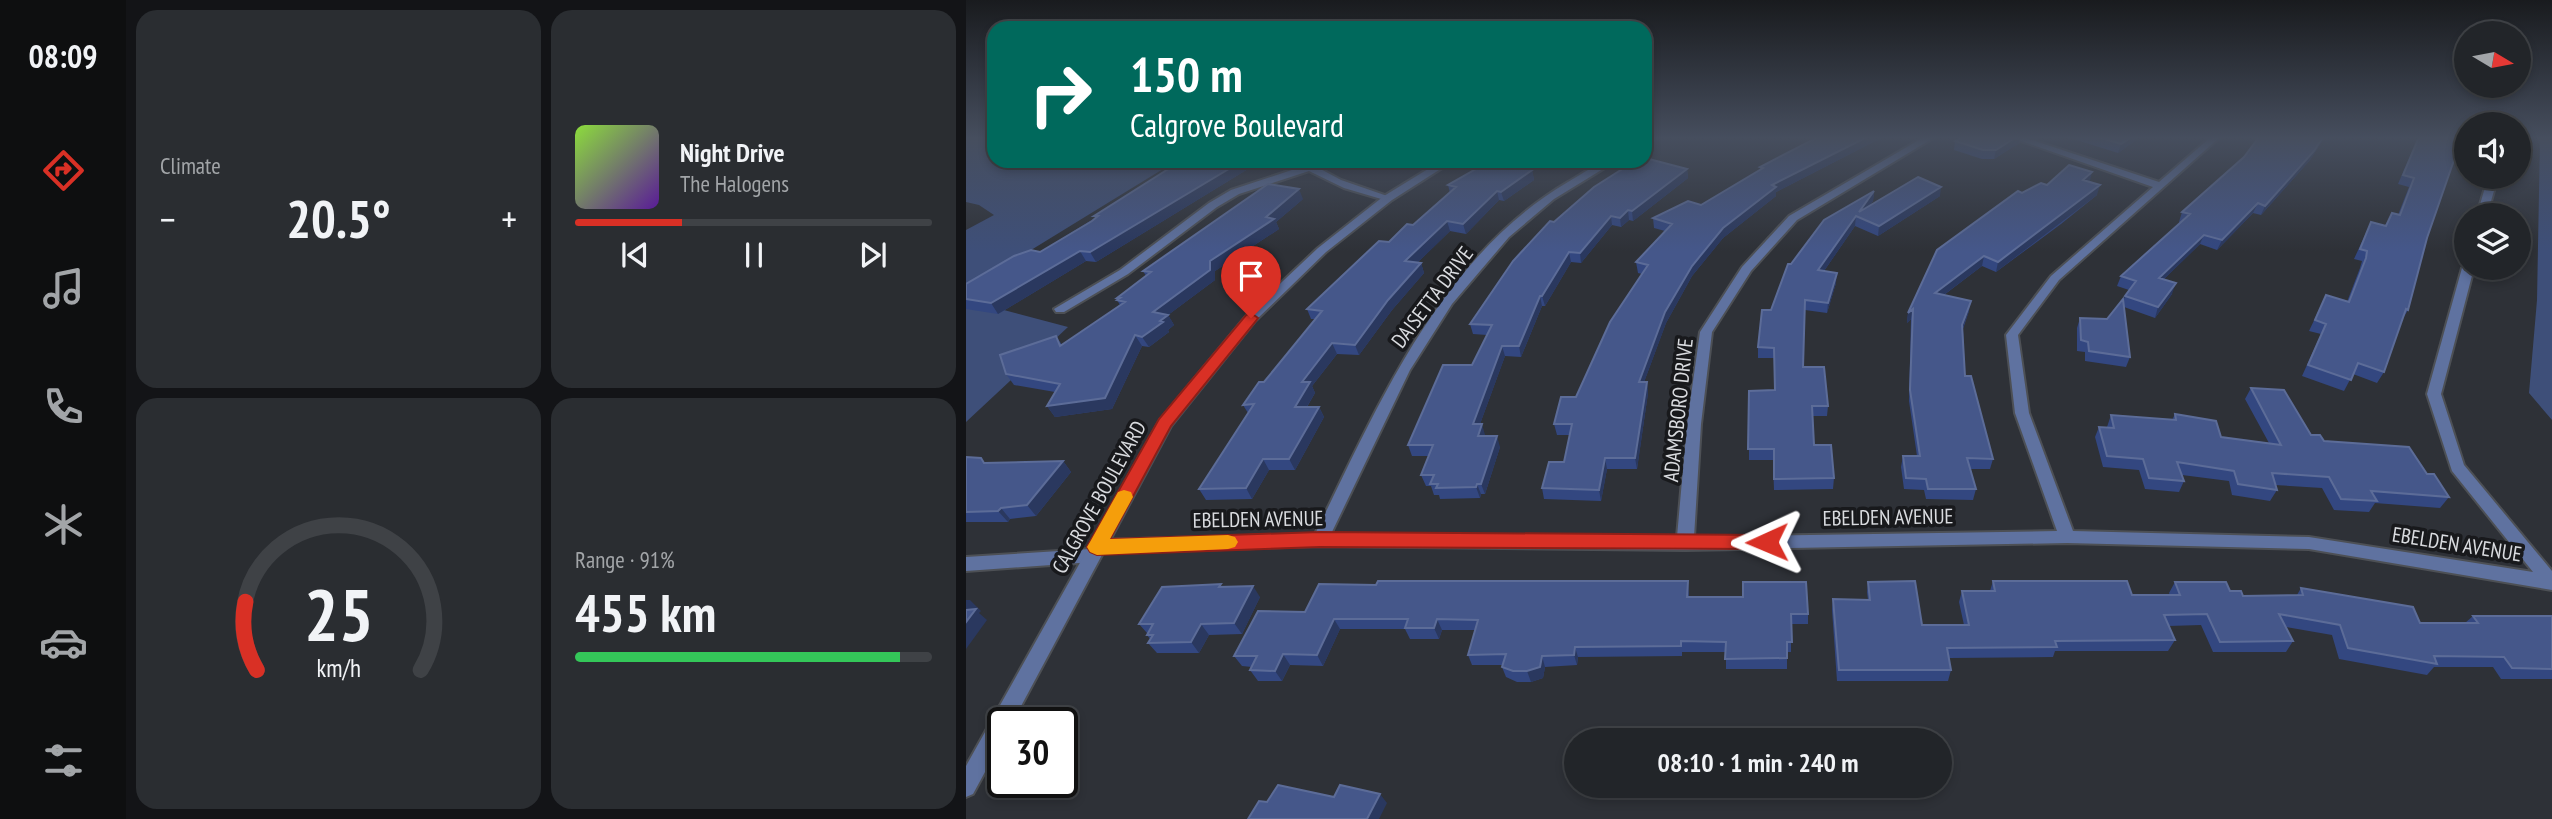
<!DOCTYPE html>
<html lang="en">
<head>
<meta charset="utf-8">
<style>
  body { margin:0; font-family:"PT Sans Narrow",sans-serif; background:#2a2d31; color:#f1f3f6; height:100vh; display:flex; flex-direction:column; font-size:26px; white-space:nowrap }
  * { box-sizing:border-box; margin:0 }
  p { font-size:23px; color:#a2a5a8 }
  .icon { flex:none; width:38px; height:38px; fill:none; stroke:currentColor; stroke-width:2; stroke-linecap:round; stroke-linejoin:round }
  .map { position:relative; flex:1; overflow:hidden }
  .details { display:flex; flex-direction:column; gap:10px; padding:10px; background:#131417; width:840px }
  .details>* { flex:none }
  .hud { position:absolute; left:21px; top:21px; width:665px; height:147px; border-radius:21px; box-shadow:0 4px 10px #0003,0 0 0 2px #3f4246; background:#00695c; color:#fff; overflow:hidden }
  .needle { width:46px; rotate:100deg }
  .fabs { position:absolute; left:1488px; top:21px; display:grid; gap:14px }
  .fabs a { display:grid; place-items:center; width:77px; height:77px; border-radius:50%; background:#222529; box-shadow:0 4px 10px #0003,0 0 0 2px #3f4246; font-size:35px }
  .speed { position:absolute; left:21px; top:707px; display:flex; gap:14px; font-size:35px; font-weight:700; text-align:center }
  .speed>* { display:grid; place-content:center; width:91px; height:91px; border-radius:50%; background:#222529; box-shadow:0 4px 10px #0003,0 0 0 2px #3f4246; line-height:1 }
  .speed .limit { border:4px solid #111; border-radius:10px; background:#fff; color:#111 }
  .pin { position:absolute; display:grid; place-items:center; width:60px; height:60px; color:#fff; margin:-72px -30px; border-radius:50% 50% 50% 0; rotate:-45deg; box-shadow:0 0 7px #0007 }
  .pin .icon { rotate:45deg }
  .me { position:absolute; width:77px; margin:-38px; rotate:269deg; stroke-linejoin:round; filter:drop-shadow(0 0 5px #0008) }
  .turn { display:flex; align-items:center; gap:24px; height:147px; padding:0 28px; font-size:32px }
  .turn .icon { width:91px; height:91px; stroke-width:2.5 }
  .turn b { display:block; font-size:49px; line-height:60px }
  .big { font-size:52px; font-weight:700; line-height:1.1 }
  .details .widget { flex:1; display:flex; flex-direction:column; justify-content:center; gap:10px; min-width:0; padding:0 24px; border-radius:21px; background:#2a2d31 }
  .details .dial { align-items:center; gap:0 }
  .dial svg { height:182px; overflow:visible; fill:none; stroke:#3f4246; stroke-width:7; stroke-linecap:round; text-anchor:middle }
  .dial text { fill:#f1f3f6; stroke:none }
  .song { display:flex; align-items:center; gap:21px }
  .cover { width:84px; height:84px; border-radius:10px; background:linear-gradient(135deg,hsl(90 70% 55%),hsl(270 70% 35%)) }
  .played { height:7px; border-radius:4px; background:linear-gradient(90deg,#d93025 30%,#3f4246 30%) }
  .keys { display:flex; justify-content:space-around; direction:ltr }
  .heat { display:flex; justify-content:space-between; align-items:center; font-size:38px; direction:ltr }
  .charge { height:10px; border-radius:5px; background:linear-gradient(90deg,#34c759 91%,#3f4246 0) }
  .details .tiles { flex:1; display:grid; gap:10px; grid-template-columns:repeat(2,1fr) }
  .trip { position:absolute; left:598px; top:728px; width:388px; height:70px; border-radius:35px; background:#222529; box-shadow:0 4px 10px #0003,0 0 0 2px #3f4246; font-weight:700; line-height:70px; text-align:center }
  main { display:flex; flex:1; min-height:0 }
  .menu { display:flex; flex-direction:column; width:126px; justify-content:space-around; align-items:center; background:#0e0f10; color:#a2a5a8 }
  .menu .icon { width:49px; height:49px }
  .menu .current { color:#d93025 }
  .menu b { font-size:32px; color:#f1f3f6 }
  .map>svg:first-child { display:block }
  .green { fill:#3e4f79 }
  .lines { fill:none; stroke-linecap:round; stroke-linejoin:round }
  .minor-casing { stroke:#4d5055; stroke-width:4 }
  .tertiary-casing { stroke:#4d5055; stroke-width:4 }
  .minor { fill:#5f72a0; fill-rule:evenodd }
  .tertiary { fill:#5f72a0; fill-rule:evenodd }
  .wall { fill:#334780 }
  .shaded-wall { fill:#2a385f }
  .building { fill:#45578a; stroke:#5c6c98; stroke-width:2 }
  .route { fill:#d93025; stroke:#8d1f18; stroke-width:2 }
  .slow { fill:#f59e0b }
  .labels { text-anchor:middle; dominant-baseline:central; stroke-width:7; stroke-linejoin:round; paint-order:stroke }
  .street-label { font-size:21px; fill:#d9dbdf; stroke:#18191c }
</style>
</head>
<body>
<main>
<nav class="menu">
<b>08:09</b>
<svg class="icon current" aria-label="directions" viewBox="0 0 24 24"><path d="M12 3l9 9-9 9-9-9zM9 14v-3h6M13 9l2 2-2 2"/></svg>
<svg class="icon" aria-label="music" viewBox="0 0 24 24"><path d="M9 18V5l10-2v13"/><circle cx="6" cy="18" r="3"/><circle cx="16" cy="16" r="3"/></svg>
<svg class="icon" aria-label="phone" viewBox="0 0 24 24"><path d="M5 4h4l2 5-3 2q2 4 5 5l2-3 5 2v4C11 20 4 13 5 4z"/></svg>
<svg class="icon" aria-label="climate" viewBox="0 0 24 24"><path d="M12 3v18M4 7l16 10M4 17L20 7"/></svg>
<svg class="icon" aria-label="car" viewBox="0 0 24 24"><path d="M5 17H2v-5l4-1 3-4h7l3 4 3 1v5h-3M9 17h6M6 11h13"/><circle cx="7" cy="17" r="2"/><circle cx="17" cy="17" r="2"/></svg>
<svg class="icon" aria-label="filters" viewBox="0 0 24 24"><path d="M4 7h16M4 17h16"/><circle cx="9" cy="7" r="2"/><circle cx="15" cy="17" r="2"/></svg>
</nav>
<section class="details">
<div class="tiles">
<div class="widget"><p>Climate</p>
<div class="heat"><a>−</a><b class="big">20.5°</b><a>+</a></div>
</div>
<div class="widget">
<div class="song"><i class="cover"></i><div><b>Night Drive</b><p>The Halogens</p></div></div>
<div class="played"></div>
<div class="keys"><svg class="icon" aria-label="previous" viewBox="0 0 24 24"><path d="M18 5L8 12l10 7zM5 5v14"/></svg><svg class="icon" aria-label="pause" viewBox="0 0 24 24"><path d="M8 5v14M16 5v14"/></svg><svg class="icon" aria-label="next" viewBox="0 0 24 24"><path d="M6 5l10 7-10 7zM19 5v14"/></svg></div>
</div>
<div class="widget dial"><svg viewBox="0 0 100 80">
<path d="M14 69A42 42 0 1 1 86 69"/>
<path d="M14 69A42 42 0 0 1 9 39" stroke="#d93025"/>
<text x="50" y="56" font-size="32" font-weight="700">25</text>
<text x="50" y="72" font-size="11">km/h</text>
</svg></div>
<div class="widget"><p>Range · 91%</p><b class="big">455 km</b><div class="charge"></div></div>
</div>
</section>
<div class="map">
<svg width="1586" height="819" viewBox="0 0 1586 819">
  <rect width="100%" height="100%" fill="#2e3137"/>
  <path class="green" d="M0,137H28V161H210L0,290V230L28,215L13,205L0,202Z
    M1574,137H1586V420L1563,393L1571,300Z
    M0,300L102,327L0,422Z"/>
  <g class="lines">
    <g class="minor-casing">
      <path id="minor" d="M679,137H692L679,144Z
        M958,137H969L831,220L785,271L746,332L735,424L728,537L1091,531L1049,413L1040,335L1085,276L1187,187L1044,137H1057L1193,182L1245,137H1254L1093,280L1052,335L1063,413L1107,531L1343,537L1567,572L1486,471L1461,394L1496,268L1500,265V268H1508L1475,394L1498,465L1586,571V590L1343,549L1101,543L719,550L354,546L134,553L133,560L127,562L0,571V557L124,549L125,542L131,540L349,534C412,406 474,257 602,182C618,173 632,161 650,161L588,199L543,237L486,304L444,370L365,534L711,537L721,424L734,332L776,267L823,216Z
        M341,165H347L375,180L427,198L422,201L378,188L343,171L273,194L251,207L162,274L98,312H90L88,309L154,270L243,203L265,190Z
        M1522,177H1532L1521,215H1511Z"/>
    </g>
    <g class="tertiary-casing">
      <path id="tertiary" d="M475,161H487L426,200L360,252L289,321L205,426L46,723H37V739L7,794L0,797V766L194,420L281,315L352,248L418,196Z"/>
    </g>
    <use href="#minor" class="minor"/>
    <use href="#tertiary" class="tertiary"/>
  </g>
  <path class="wall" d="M852,137H917L810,192V196L757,238L726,276L700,323L678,382H681L682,393L671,469H641L635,501L578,499L576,488L598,462L604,435H591L588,424L610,397L676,274L672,273L670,262L699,231L688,228L687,218L735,205L794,170V167Z
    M1101,137H1174L1152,153Z
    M1293,137H1359L1344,160L1295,215L1287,213L1251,250L1234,244L1198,279L1206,294L1189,318L1158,307L1164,357L1160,367L1119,361V352L1111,351V328L1114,318L1141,319L1157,301L1159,296L1163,290L1151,286L1155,276L1215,222H1213L1216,212L1278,157Z
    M1452,137H1496L1461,238L1442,310L1436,320L1418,372L1411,383L1387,374L1378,391L1336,376L1355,334L1343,331L1360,295L1381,302L1394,268L1396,261L1388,259L1405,222L1419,226L1426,213L1432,215L1443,187L1432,184Z
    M989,141L1053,143L1028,159H1016L988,150Z
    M246,161H295L130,262L120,261L32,314L0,309V284L74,252L129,218L128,216L243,164Z
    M572,166L565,170H566L568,180L538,201L533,200L500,234L484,231L451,263H455L458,273L426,310L393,355L371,354L346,386L349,393L341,407H353L358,417L329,470H303L286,499L240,500L233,489L282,413L277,405L298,382L349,319H345L341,309L423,242L447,225L484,193L482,185Z
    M721,169L722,178L667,221L663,220L655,227L646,225L615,263L605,262L579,306H576L555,357L539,356L514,424L519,436L534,447L519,494H515L514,498L474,499L473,495H468L465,486H460L455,475L463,456H446L442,445L506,365L521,335L507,334L504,324L588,222Z
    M1124,181L1131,195L1095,224L1030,272L1016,266L978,295L1003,311L997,329L999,376L1027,459L1024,469H1004L1010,489L1007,500L960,499L958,490L938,489L935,467L937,456H951L943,401L945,319L941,323L942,313L1056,193L1081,185Z
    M908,191L907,201L903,206L974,196L912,236L889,226L858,271L870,283L861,313L839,310L837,367L862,406L861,416H847L848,445L868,478L867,489L808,490L807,460H783V391L809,390L808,358H792V347L805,310L825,264Z
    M337,199L310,222L313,229L249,271V280L202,315L208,325L202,330L203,332L183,347L176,346L146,409L89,417L81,406L89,392L48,385L40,374L90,336L96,345L154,305L151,300H152L151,298L180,276L177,271Z
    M1285,388L1345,435L1358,441L1461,474L1483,497L1474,508L1409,503L1403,512L1368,510L1356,488L1309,485L1311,490L1304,501L1266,495L1263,481L1216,475L1218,481L1213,492L1179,489L1173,470L1137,467L1129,437L1133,427H1141L1145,415L1206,420L1209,414L1255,437L1303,443L1279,399Z
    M0,457L20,463L97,461L105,472L70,516L44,519L42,522H0Z
    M722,581L723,597L842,614V624H825V652H821V669H760V652H716V656L612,657L611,665L579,667L577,678L565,682H551L540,677L536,667L537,665H506L502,655L509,630H476L473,639H444L439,629H374L357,666L324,665L316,681H292L284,670L286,667L276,666L268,656L339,612L410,585Z
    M1027,581L1166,595H1204L1203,593L1209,582L1264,591L1277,596L1331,595L1335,588L1454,623H1499L1507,616H1586V679H1535L1527,667H1468L1461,675L1373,659L1366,635L1320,627L1327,641L1320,652H1247L1235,625L1202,626L1209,640L1202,651H1089L1087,657L983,658L985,670L982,681H871L866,610L867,599L902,600L901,592L902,582L956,625H998L993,602L996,591H1024Z
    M257,587L294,597L276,634L243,635L233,653H191L182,643L184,639L181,635V633L173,624Z"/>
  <path class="shaded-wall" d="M901,137H917L810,192V196L757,238L726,276L700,323L674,393L673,382L699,312L726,266L757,228L806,185Z
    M1050,137H1054L1053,143L1028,159L1030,150Z
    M1166,137H1174L1152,153L1155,144Z
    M1357,137H1359L1344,160L1295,215L1299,206Z
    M276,161H295L130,262L124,252Z
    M563,161H571L572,166L555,176L553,166Z
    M721,169L722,178L667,221L666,211Z
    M566,170L568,180L538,201L535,192Z
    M1126,172L1124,181L1115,190L1117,180Z
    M1134,185L1131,195L1030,272L1032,262Z
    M975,187L974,196L912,236L913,226Z
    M333,189L337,199L310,222L313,229L249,271V280L202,315L208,325L202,330L203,332L183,347L176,337L187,312L244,261L300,217Z
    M531,191L533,200L500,234L497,224Z
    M908,191L907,201L895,218L893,212Z
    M1292,203L1287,213L1251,250L1256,240Z
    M662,210L663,220L655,227L654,218Z
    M645,216L646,225L615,263L614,253Z
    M890,216L889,226L851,281L852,270Z
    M481,221L484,231L443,271L439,261Z
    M1238,235L1234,244L1189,288L1193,278Z
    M114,251L120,261L32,314L25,303Z
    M603,252L605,262L579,306L576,296Z
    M1018,256L1016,266L967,303L969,293Z
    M455,263L458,273L426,310L393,355L389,345L422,300Z
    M871,273L870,283L861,313L862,303Z
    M1210,283L1206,294L1189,318L1192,307Z
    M574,296L576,306L555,357L553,346Z
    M1005,301L1003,311L994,335L996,325Z
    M947,309L945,319L941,323L942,313Z
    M169,335L176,346L146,409L89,417L81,406Z
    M366,343L371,354L346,386L349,393L334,418L329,407L336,382Z
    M536,346L539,356L510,435L507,424Z
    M681,382L682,393L671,469L669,458Z
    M353,407L358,417L329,470L323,459Z
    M516,424L519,435L516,447L512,436Z
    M531,436L534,447L519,494L515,484Z
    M639,458L641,469L635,501L633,490Z
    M297,459L303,470L286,499L280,488Z
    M97,461L105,472L70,516L61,505Z
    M511,484L515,494L514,498L510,487Z
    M35,508L44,519L42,522L32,511Z
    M287,586L294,597L276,634L268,623Z
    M0,600H4L15,611L13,613L21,620L0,649Z
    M368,619L374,629L357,666L351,655Z
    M471,619L476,630L473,639L468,628Z
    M235,624L243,635L233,653L225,642Z
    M609,647L612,657L611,665L608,655Z
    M317,654L324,665L316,681L309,671Z
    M576,656L579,667L577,678L565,682L561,671Z
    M414,794L421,803L413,819H401Z"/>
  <path class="building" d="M852,137H901L806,185L810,187L757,228L726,266L699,312L673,382H681L669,458H639L633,490L576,488L583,462H598L606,424H588L595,397H610L644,322L682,265L670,262L706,224L687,218L722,201L735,205L797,168L794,167Z
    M996,137H1050L1030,150H1017L989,141Z
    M1132,137H1166L1155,144Z
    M1293,137H1357L1348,151L1299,206L1292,203L1256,240L1238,235L1193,278L1210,283L1192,307L1159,296L1170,281L1155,276L1224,214L1216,212L1278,157Z
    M1453,137H1496L1461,238L1442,310L1440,309L1418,372L1392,363L1385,380L1342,365L1360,324L1349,320L1360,295L1383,302L1400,258L1401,251L1394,249L1405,222L1420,226L1426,213L1434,215L1448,178L1437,175Z
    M679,158L721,169L666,211L662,210L654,218L645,216L614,253L603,252L576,296H574L553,346H536L507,424H516L512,436H531L515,484H511L510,487L470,488L472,484H464L468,475H455L467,445H442L477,365H506L526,325L504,324L547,261L584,221L588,222L628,187L669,161H679Z
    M215,161H226L243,164L246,161H276L124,252L114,251L25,303L0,299V284L48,256L65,250L74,252L126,221L132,216H128Z
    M524,161H563L553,166L566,170L535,192L531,191L497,224L481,221L439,261L455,263L422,300L389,345L366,343L336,382H344L329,407H353L323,459H297L280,488L233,489L288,404L277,405L293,382H298L356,311L341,309L413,241L423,242L441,224L447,225L490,187L482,185Z
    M1103,165L1126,172L1117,180L1134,185L1032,262L1018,256L969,293L1005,301L996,325L999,376H1005L1027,459L1001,458L1010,489H962L960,479L940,478L937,456H954L944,390L947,309L942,313L971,250L1052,191L1056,193L1075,183L1081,185Z
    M952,177L975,187L913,226L890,216L852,270L871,273L862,303L839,300L837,367H858L862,406H846L848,445H865L868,478L808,479V449H782L783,391L809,390L808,348L792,347L796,310H805L822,264H825L858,220L908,191L893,212Z
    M302,184L333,189L300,217L308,219L244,261V270L187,312L202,315L194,321L197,322L176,337L169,335L139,398L81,406L94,384L40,374L34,355L90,336L94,346L159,302L151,300L154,298H151L185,272L177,271Z
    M1157,299L1164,357L1123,351L1122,342L1115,340L1114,318L1141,319Z
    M1285,388L1318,390L1345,435H1354L1358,441L1443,447L1461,474H1468L1483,497L1405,491L1411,501L1375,499L1363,477L1306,473L1311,490L1272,484L1268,471L1211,462L1218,481L1183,478L1177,459L1141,456L1133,427L1148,428L1145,415L1210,420L1209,414L1250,421L1255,437L1315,445Z
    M0,457L15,458L18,463L97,461L61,505L35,508L32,511L0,512Z
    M412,581H722L721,597H777V582H840L842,614H825L826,642H821V658L759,659L760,642L715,641V646L609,647L608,655L576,656L574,667L561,671H547L536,667L540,654L502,655L512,620L471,619L468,628H439L442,619H368L351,655L317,654L309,671L284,670L291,656H268L292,611L339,612L353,584L410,585Z
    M949,581L956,625H1003L996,591H1029L1027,581H1161L1166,595H1214L1209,582H1260L1264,591H1275L1277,596L1337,595L1335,588L1447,607L1454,623H1512L1507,616H1586V669L1546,668L1538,657L1468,656L1471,664L1382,648L1374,625L1313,614L1327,641L1254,642L1241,614L1198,615L1209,640L1089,641L1091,647L981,648L985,670H873L867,599L904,600L902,582Z
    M255,584L253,587L287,586L268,623L235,624L225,642L182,643L187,635H181L187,624H173L196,587Z
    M10,609L0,622V610Z
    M312,785L368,797L374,785L414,794L401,819H282L293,801L301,802Z"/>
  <linearGradient id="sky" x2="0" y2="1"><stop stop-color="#191b1e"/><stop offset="0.55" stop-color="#464e5e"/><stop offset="1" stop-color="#464e5e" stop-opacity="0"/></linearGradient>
  <rect width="1586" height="251" fill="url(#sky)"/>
  <path class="route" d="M285,313L292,318L290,321L205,426L144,539L354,532L801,535L807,537L810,542L807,547L801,549L354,547L131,555L124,552L121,547L193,419L280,315Z"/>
  <path class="slow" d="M158,490L165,492L167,497L144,539L262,535L269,537L272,542L269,547L262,549L131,555L124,552L121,547L124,542L152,492Z"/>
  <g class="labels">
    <g class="street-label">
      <text transform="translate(466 297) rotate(-53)">DAISETTA DRIVE</text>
      <text transform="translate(712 410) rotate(-84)">ADAMSBORO DRIVE</text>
      <text transform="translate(133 497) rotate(-61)">CALGROVE BOULEVARD</text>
      <text transform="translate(922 517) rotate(-1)">EBELDEN AVENUE</text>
      <text transform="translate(292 519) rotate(-1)">EBELDEN AVENUE</text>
      <text transform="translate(1491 544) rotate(9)">EBELDEN AVENUE</text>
    </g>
  </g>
</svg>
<div class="fabs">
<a><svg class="needle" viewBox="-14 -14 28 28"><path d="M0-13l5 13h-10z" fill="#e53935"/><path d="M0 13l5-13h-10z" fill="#a2a5a8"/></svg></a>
<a><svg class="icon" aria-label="sound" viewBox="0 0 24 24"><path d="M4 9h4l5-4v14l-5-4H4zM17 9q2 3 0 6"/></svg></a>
<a><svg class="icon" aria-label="layers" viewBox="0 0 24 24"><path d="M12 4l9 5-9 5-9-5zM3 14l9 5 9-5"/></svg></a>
</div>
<div class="speed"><div class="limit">30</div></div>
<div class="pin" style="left:285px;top:318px;background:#d93025"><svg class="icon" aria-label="arrive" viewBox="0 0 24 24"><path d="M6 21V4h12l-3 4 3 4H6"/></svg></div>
<svg class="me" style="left:801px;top:542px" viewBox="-20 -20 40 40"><path d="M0-17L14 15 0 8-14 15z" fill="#d93025" stroke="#fff" stroke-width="4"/></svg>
<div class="trip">08:10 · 1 min · 240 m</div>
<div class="hud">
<div class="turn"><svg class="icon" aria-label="right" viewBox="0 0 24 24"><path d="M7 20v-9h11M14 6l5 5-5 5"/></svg><div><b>150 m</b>Calgrove Boulevard</div></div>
</div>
</div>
</main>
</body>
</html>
